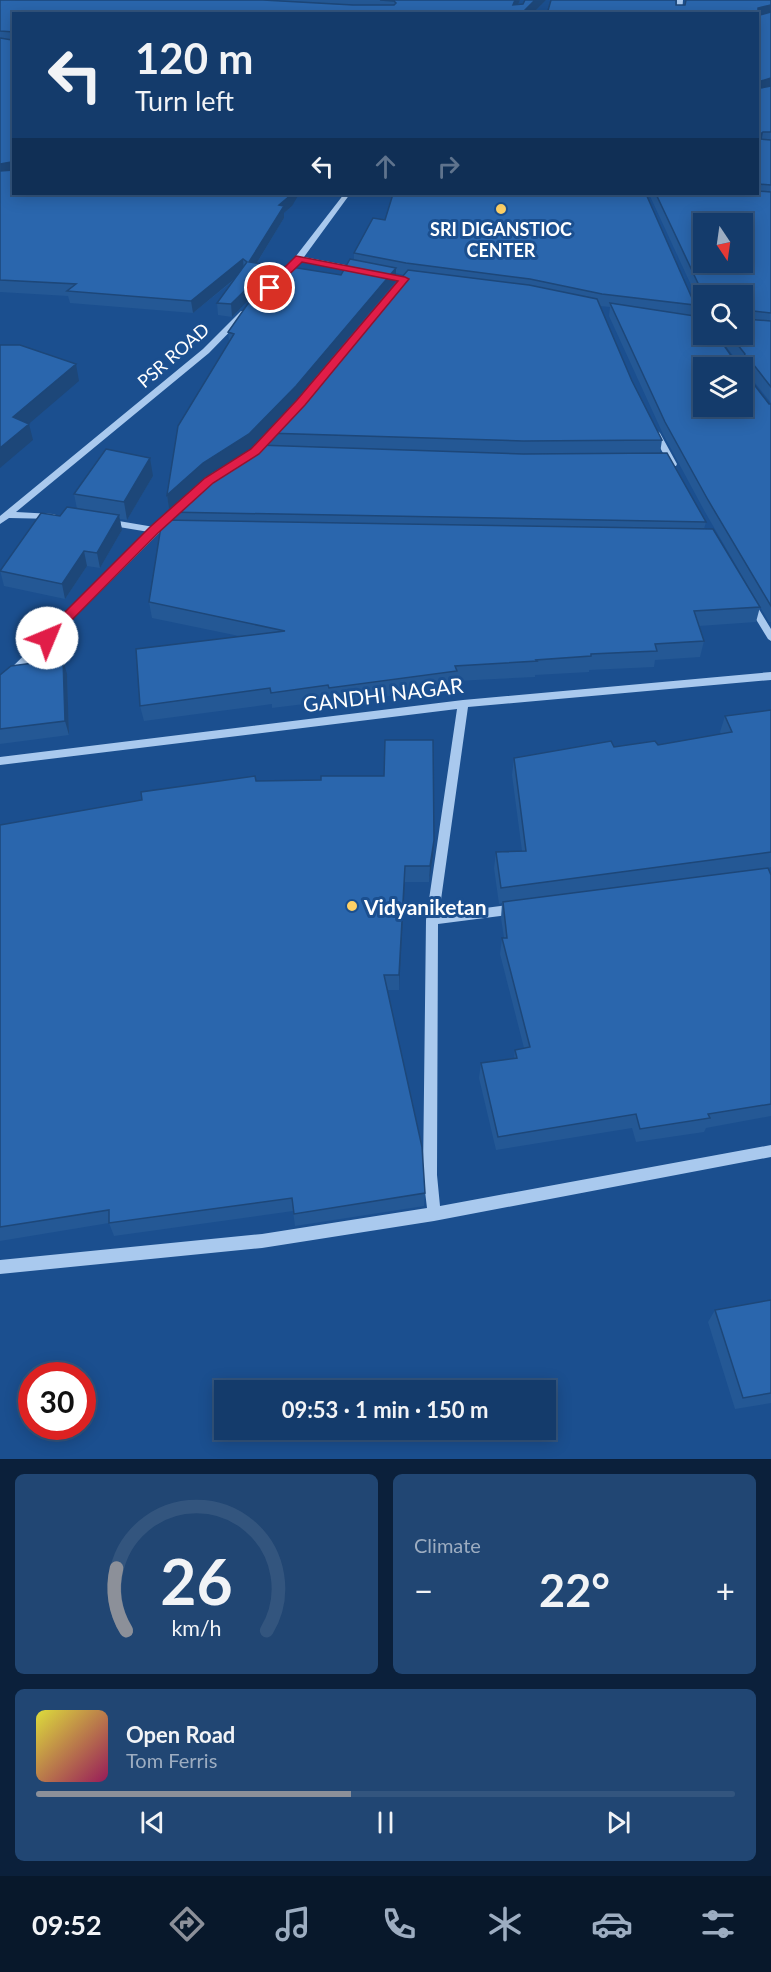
<!DOCTYPE html>
<html lang="en">
<head>
<meta charset="utf-8">
<style>
  body { margin:0; font-family:Lato,sans-serif; background:#214673; color:#f1f3f6; height:100vh; display:flex; flex-direction:column; font-size:22px; white-space:nowrap }
  * { box-sizing:border-box; margin:0 }
  p { font-size:20px; color:#9dadc1 }
  .icon { flex:none; width:33px; height:33px; fill:none; stroke:currentColor; stroke-width:2; stroke-linecap:round; stroke-linejoin:round }
  .map { position:relative; height:1459px; overflow:hidden }
  .side { display:flex; flex-direction:column; gap:15px; padding:15px; background:#0b203b; flex:1 }
  .side>* { flex:none }
  .top-card { position:absolute; left:12px; top:12px; width:747px; height:183px; border-radius:0px; box-shadow:0 3px 15px #0003,0 0 0 2px #33557e; background:#143b6b; color:#f1f3f6; overflow:hidden }
  .needle { width:39px; rotate:167deg }
  .tools { position:absolute; left:693px; top:213px; display:grid; gap:12px }
  .tools a { display:grid; place-items:center; width:60px; height:60px; border-radius:0px; background:#143b6b; box-shadow:0 3px 15px #0003,0 0 0 2px #33557e; font-size:30px }
  .speed { position:absolute; left:18px; top:1362px; display:flex; gap:12px; font-size:30px; font-weight:700; text-align:center }
  .speed>* { display:grid; place-content:center; width:78px; height:78px; border-radius:50%; background:#143b6b; box-shadow:0 3px 15px #0003,0 0 0 2px #33557e; line-height:1 }
  .speed .limit { border:9px solid #d22; background:#fff; color:#111 }
  .pin { position:absolute; display:grid; place-items:center; width:51px; height:51px; color:#fff; margin:-26px; border:3px solid #fff; border-radius:50%; box-shadow:0 2px 6px #0007 }
  .me { position:absolute; width:66px; margin:-33px; rotate:45deg; stroke-linejoin:round; filter:drop-shadow(0 0 4px #0008) }
  .turn { display:flex; align-items:center; gap:21px; height:126px; padding:0 24px; font-size:27px }
  .turn .icon { width:78px; height:78px; stroke-width:2.5 }
  .turn b { display:block; font-size:42px; line-height:51px }
  .lanes { display:flex; align-items:center; height:57px; padding:0 24px; background:#0003; justify-content:center; gap:30px; direction:ltr }
  .lanes .off { opacity:.35 }
  .big { font-size:45px; font-weight:700; line-height:1.1 }
  .side .widget { flex:1; display:flex; flex-direction:column; justify-content:center; gap:9px; min-width:0; padding:0 21px; border-radius:9px; background:#214673 }
  .side .dial { align-items:center; gap:0 }
  .dial svg { height:156px; overflow:visible; fill:none; stroke:#33557e; stroke-width:7; stroke-linecap:round; text-anchor:middle }
  .dial text { fill:#f1f3f6; stroke:none }
  .song { display:flex; align-items:center; gap:18px }
  .cover { width:72px; height:72px; border-radius:9px; background:linear-gradient(135deg,hsl(60 70% 55%),hsl(330 70% 35%)) }
  .played { height:6px; border-radius:3px; background:linear-gradient(90deg,#8c9099 45%,#33557e 45%) }
  .keys { display:flex; justify-content:space-around; direction:ltr }
  .heat { display:flex; justify-content:space-between; align-items:center; font-size:33px; direction:ltr }
  .side .tiles { flex:1; display:grid; gap:15px; grid-template-columns:1fr 1fr }
  .widget:last-child { grid-column:span 2 }
  .trip { position:absolute; left:214px; top:1380px; width:342px; height:60px; border-radius:0px; background:#143b6b; box-shadow:0 3px 15px #0003,0 0 0 2px #33557e; font-weight:700; line-height:60px; text-align:center }
  .tab-bar { display:flex; height:96px; justify-content:space-around; align-items:center; background:#08182b; color:#9dadc1 }
  .tab-bar .icon { width:42px; height:42px }
  .tab-bar .current { color:#8c9099 }
  .tab-bar b { font-size:27px; color:#f1f3f6 }
  .map>svg:first-child { display:block }
  .lines { fill:none; stroke-linecap:round; stroke-linejoin:round }
  .minor { fill:#a9c9ee; fill-rule:evenodd }
  .wall { fill:#245895; fill-rule:evenodd }
  .shaded-wall { fill:#1d4779 }
  .building { fill:#2a66ad; stroke:#1d4779; stroke-width:1.5; fill-rule:evenodd }
  .route { fill:#e11d48; stroke:#92132f; stroke-width:1.5 }
  .poi-dot { fill:#ffd166; stroke:#1b4f8f; stroke-width:2 }
  .labels { text-anchor:middle; dominant-baseline:central; stroke-width:6; stroke-linejoin:round; paint-order:stroke }
  .far-poi-label { font-size:18px; font-weight:bold; fill:#fff; stroke:#1b4f8f }
  .far-street-label { font-size:18px; fill:#fff; stroke:#1b4f8f }
  .street-label { font-size:21px; fill:#fff; stroke:#1b4f8f }
  .poi-label { font-size:21px; font-weight:bold; fill:#fff; stroke:#1b4f8f; text-anchor:start }
</style>
</head>
<body>
<div class="map">
<svg width="771" height="1459" viewBox="0 0 771 1459">
  <rect width="100%" height="100%" fill="#1b4f8f"/>
  <g class="lines">
    <path class="minor" d="M677,0H683L682,14H676Z
      M344,194H350L304,257L361,268V272L301,261L284,279H278V275L296,256Z
      M686,294L693,296L704,318V329L700,327L685,296Z
      M241,311H244L248,313L209,353L16,512L53,514L56,515L58,517L56,519L9,518L0,524V516L203,349Z
      M656,430L660,433L677,464L676,466H670L669,464L652,433Z
      M178,506L183,509L165,527L178,528L180,530L178,532L159,533L4,688L0,689V679L149,532L107,525L102,522L104,520L107,519L154,527L175,507Z
      M751,600L754,601L771,629V641L768,639L746,603Z
      M771,672V680L468,707L439,914L515,904L519,906L521,909L519,912L515,914L438,924L437,1175L440,1206L771,1145V1157L434,1221L262,1248L0,1274V1260L262,1234L427,1208L423,1175L426,920L457,709L0,765V757L463,700Z"/>
  </g>
  <path class="wall" d="M0,0H520L518,5L523,4L525,0H546L532,14H14V194L292,206L284,213V218L257,263L271,277L232,317L218,315L217,303L234,280L193,313L70,303L68,296L0,292Z
    M685,0H771V403L747,373H745L769,404H771V622H769L705,512L663,434L609,316L610,307L600,306L632,381L662,440L660,453L706,522L704,529L760,607L756,622L699,626L704,641L700,657L655,660L654,667L589,670V672L535,675V677L456,681V687L330,704L329,701L272,708V704L144,721L140,706L239,636L152,618L149,602L168,520L167,512L210,474L205,477L169,509L167,495L229,342L228,332L341,275L354,260V253L385,220L695,305L693,316L704,334L732,357H734L717,334H742L704,296V313L649,194H758V14L676,5H684ZM396,273L404,275L305,392L266,433L267,445L251,448L296,400L396,281Z
    M153,476L127,520L120,519L122,530L100,568L87,566L65,599L4,586L0,570L60,516L77,509L74,494Z
    M67,674L69,735L0,744V675Z
    M771,710V867L768,868L771,875V1116L706,1128L704,1132L636,1142L632,1128L496,1150L479,1078L481,1063L514,1058L515,1050L524,1048L500,954L502,938H504L501,918L502,903L499,904L494,868L496,852L522,851L512,775L514,758L614,747L658,745L721,734L720,732L725,716Z
    M256,781L434,840L433,856L429,882H405L399,990H387L425,1193L424,1206L295,1226L293,1211L114,1236L109,1223L0,1241V825Z
    M771,1300V1403L735,1409L708,1322L715,1310Z"/>
  <path class="shaded-wall" d="M515,0H520L514,14L513,5Z
    M535,0H546L532,14H521Z
    M771,5V16L758,18V8Z
    M771,78V89L758,93V82Z
    M763,132L761,144L758,136Z
    M11,162L14,172L0,177V164Z
    M292,194H299L292,206L284,213V218L250,274L249,262L279,205Z
    M243,259L244,271L193,313L191,301Z
    M271,265V277L232,317L231,304Z
    M396,268V281L296,400L251,448L205,477L169,509L167,495Z
    M76,364L79,381L17,434L13,417Z
    M29,424L33,440L0,468V448Z
    M150,458L153,476L127,520L124,502Z
    M119,515L122,530L100,568L97,553Z
    M84,551L87,566L65,599L62,584Z
    M63,659L67,674L69,735L65,721Z
    M434,840L433,856L429,882L430,866Z
    M405,866V882L399,990V975Z"/>
  <path class="building" d="M0,0H263L353,5H394L396,3L394,1L380,0H515L513,5L523,4L525,0H535L521,14H14V32L0,31Z
    M551,0H676V5H685L686,0H771V5L758,8V13L760,15L771,12V78L758,82L761,88L771,86V132H763L758,136L760,139L771,140V185L758,184V14H547Z
    M0,38L12,40L14,39V164L11,162L0,164Z
    M14,167V194H292L279,205L284,206L249,262L271,265L231,304L217,303L247,262L243,259L191,301L67,291L76,284L0,280V171L13,170Z
    M758,191L771,192V313L745,310L742,317V296H704L656,194H758ZM704,224H742V262H704Z
    M393,194H646L695,305L602,294L530,279L406,263L354,253L373,218L385,220Z
    M350,259L396,268L296,386L249,434L203,463L167,495L178,426L234,334L228,332L247,305L285,266L341,275Z
    M408,270L529,285L597,299L632,381L662,440L523,441L266,433L305,392Z
    M610,303L701,317L704,316V334H716L732,357H744L745,354L729,334H742V317L745,319L771,321V387L750,360H743V370L769,404H771V606L708,500L665,422ZM704,368H742V406H704Z
    M0,345H20L76,364L13,417L29,424L0,448Z
    M257,445L523,454L667,453L706,522L167,512L212,472Z
    M106,449L150,458L124,502L74,494Z
    M67,507L119,515L97,553L84,551L62,584L0,571L41,513L60,516Z
    M162,520L713,529L760,607L694,611L704,641L655,644L657,651L591,654V656L536,660L537,661L455,666L457,671L329,688L328,685L271,693L270,688L140,706L136,649L285,631L149,602Z
    M63,659L65,721L0,729V675L11,666Z
    M771,710V852L501,888L496,852L526,851L514,758L611,741L614,747L655,741L658,745L732,732L725,716Z
    M385,740H433L434,840L430,866H405L399,975H384L422,1147L425,1193L294,1214L292,1198L109,1223V1210L0,1227V825L142,800L141,792L255,776L256,781L321,780V776H384Z
    M768,868L771,875V1104L708,1114L710,1118L640,1129L636,1114L498,1137L481,1063L517,1058L515,1050L530,1047L502,938H507L503,902Z
    M771,1300V1393L743,1398L715,1310Z"/>
  <path class="route" d="M296,256L405,277L409,279L305,405L259,454L213,483L158,533L51,641H42L40,638L42,635L150,527L205,478L251,449L297,400L398,281L302,262L273,290H266V286Z"/>
  <g class="poi-dot">
    <circle cx="501" cy="209" r="6"/>
    <circle cx="352" cy="906" r="6"/>
  </g>
  <g class="labels">
    <g class="far-poi-label">
      <text x="501" y="229">SRI DIGANSTIOC<tspan x="501" dy="21">CENTER</tspan></text>
    </g>
    <g class="far-street-label">
      <text transform="translate(173 355) rotate(-41)">PSR ROAD</text>
    </g>
    <g class="street-label">
      <text transform="translate(383 694) rotate(-7)">GANDHI NAGAR</text>
    </g>
    <g class="poi-label">
      <text x="364" y="906">Vidyaniketan</text>
    </g>
  </g>
</svg>
<div class="tools">
<a><svg class="needle" viewBox="-14 -14 28 28"><path d="M0-13l5 13h-10z" fill="#e53935"/><path d="M0 13l5-13h-10z" fill="#9dadc1"/></svg></a>
<a><svg class="icon" aria-label="search" viewBox="0 0 24 24"><circle cx="10" cy="10" r="6"/><path d="M15 15l6 6"/></svg></a>
<a><svg class="icon" aria-label="layers" viewBox="0 0 24 24"><path d="M12 4l9 5-9 5-9-5zM3 14l9 5 9-5"/></svg></a>
</div>
<div class="speed"><div class="limit">30</div></div>
<div class="pin" style="left:270px;top:288px;background:#d93025"><svg class="icon" aria-label="arrive" viewBox="0 0 24 24"><path d="M6 21V4h12l-3 4 3 4H6"/></svg></div>
<svg class="me" style="left:47px;top:638px" viewBox="-20 -20 40 40"><circle r="19" fill="#fff"/><path d="M0-13L10 11 0 6-10 11z" fill="#e11d48"/></svg>
<div class="trip">09:53 · 1 min · 150 m</div>
<div class="top-card">
<div class="turn"><svg class="icon" aria-label="left" viewBox="0 0 24 24"><path d="M17 20v-9H6M10 6l-5 5 5 5"/></svg><div><b>120 m</b>Turn left</div></div>
<div class="lanes"><svg class="icon" aria-label="left" viewBox="0 0 24 24"><path d="M17 20v-9H6M10 6l-5 5 5 5"/></svg><svg class="icon off" aria-label="ahead" viewBox="0 0 24 24"><path d="M12 20V5M6 11l6-6 6 6"/></svg><svg class="icon off" aria-label="right" viewBox="0 0 24 24"><path d="M7 20v-9h11M14 6l5 5-5 5"/></svg></div>
</div>
</div>
<section class="side">
<div class="tiles">
<div class="widget dial"><svg viewBox="0 0 100 80">
<path d="M14 69A42 42 0 1 1 86 69"/>
<path d="M14 69A42 42 0 0 1 9 37" stroke="#8c9099"/>
<text x="50" y="56" font-size="32" font-weight="700">26</text>
<text x="50" y="72" font-size="11">km/h</text>
</svg></div>
<div class="widget"><p>Climate</p>
<div class="heat"><a>−</a><b class="big">22°</b><a>+</a></div>
</div>
<div class="widget">
<div class="song"><i class="cover"></i><div><b>Open Road</b><p>Tom Ferris</p></div></div>
<div class="played"></div>
<div class="keys"><svg class="icon" aria-label="previous" viewBox="0 0 24 24"><path d="M18 5L8 12l10 7zM5 5v14"/></svg><svg class="icon" aria-label="pause" viewBox="0 0 24 24"><path d="M8 5v14M16 5v14"/></svg><svg class="icon" aria-label="next" viewBox="0 0 24 24"><path d="M6 5l10 7-10 7zM19 5v14"/></svg></div>
</div>
</div>
</section>
<nav class="tab-bar">
<b>09:52</b>
<svg class="icon current" aria-label="directions" viewBox="0 0 24 24"><path d="M12 3l9 9-9 9-9-9zM9 14v-3h6M13 9l2 2-2 2"/></svg>
<svg class="icon" aria-label="music" viewBox="0 0 24 24"><path d="M9 18V5l10-2v13"/><circle cx="6" cy="18" r="3"/><circle cx="16" cy="16" r="3"/></svg>
<svg class="icon" aria-label="phone" viewBox="0 0 24 24"><path d="M5 4h4l2 5-3 2q2 4 5 5l2-3 5 2v4C11 20 4 13 5 4z"/></svg>
<svg class="icon" aria-label="climate" viewBox="0 0 24 24"><path d="M12 3v18M4 7l16 10M4 17L20 7"/></svg>
<svg class="icon" aria-label="car" viewBox="0 0 24 24"><path d="M5 17H2v-5l4-1 3-4h7l3 4 3 1v5h-3M9 17h6M6 11h13"/><circle cx="7" cy="17" r="2"/><circle cx="17" cy="17" r="2"/></svg>
<svg class="icon" aria-label="filters" viewBox="0 0 24 24"><path d="M4 7h16M4 17h16"/><circle cx="9" cy="7" r="2"/><circle cx="15" cy="17" r="2"/></svg>
</nav>
</body>
</html>
